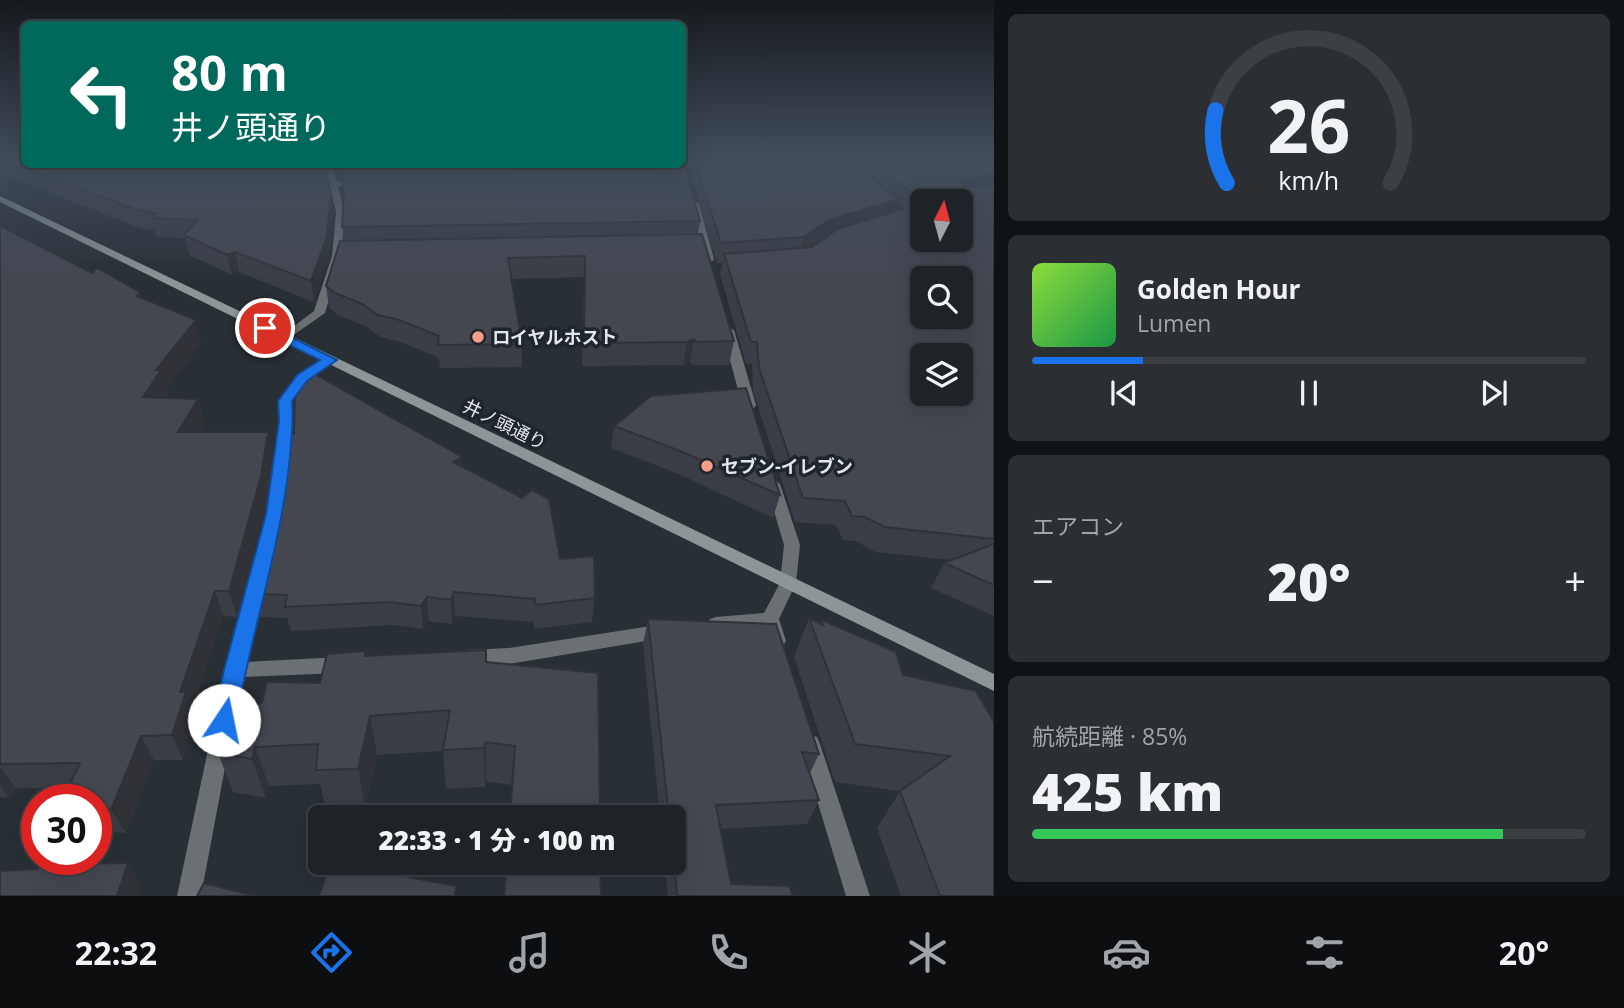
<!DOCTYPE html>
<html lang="ja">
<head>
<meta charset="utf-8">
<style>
  body { margin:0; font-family:"Open Sans","Noto Sans JP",sans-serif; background:#2b2f34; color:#f1f3f6; height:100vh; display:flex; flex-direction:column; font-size:26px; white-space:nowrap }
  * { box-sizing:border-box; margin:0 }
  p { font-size:23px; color:#a1a4a8 }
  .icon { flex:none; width:38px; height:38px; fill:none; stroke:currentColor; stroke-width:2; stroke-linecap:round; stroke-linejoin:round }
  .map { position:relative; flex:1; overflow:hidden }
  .details { display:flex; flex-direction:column; gap:14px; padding:14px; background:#101316; width:630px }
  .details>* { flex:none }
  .banner { position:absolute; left:21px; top:21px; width:665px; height:147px; border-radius:10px; box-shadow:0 7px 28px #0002,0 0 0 2px #3c4045; background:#00695c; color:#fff; overflow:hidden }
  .needle { width:46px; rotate:6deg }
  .tools { position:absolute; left:910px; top:189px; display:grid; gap:14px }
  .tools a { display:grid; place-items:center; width:63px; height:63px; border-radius:10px; background:#1e2328; box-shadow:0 7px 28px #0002,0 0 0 2px #3c4045; font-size:35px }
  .speed { position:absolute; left:21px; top:784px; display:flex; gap:14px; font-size:35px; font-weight:700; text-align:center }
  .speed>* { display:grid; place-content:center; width:91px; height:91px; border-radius:50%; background:#1e2328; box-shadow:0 7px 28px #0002,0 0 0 2px #3c4045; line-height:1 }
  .speed .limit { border:10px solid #d22; background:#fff; color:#111 }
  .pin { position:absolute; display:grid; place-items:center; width:60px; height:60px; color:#fff; margin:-30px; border:4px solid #fff; border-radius:50%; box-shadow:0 2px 7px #0007 }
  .me { position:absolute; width:77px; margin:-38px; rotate:11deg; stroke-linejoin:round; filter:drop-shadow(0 0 5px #0008) }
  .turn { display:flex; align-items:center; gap:24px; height:147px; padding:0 35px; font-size:32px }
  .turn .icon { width:91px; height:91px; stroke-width:2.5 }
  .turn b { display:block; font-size:49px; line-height:60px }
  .big { font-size:52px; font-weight:800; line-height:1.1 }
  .details .tile { flex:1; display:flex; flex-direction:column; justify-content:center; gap:10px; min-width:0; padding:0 24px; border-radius:10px; background:#2b2f34 }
  .details .dial { align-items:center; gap:0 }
  .dial svg { height:182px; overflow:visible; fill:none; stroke:#3c4045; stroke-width:7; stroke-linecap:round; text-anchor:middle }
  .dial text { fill:#f1f3f6; stroke:none }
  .song { display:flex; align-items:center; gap:21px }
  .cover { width:84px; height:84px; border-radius:10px; background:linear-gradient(135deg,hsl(90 70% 55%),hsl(140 70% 35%)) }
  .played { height:7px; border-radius:4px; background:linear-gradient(90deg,#1a73e8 20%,#3c4045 20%) }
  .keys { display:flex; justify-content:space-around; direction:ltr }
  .heat { display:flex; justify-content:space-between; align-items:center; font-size:38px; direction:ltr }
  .charge { height:10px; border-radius:5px; background:linear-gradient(90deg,#34c759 85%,#3c4045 0) }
  .trip { position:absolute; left:308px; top:805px; width:378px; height:70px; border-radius:10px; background:#1e2328; box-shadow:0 7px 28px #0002,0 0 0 2px #3c4045; font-weight:800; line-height:70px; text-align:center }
  .dock { display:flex; height:112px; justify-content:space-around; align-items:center; background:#0c0e10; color:#a1a4a8 }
  .dock .icon { width:49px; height:49px }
  .dock .active { color:#1a73e8 }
  .dock b { font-size:32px; color:#f1f3f6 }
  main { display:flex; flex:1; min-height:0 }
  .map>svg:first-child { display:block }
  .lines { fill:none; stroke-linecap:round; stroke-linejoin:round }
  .minor { fill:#6b7172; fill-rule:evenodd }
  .secondary { fill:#8d9697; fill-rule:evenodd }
  .wall { fill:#3a3d45; fill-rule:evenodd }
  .shaded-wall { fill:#303238 }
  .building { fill:#444750; stroke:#303238; stroke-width:2; fill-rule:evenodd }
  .route { fill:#1a73e8; stroke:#114b97; stroke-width:2 }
  .poi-dot { fill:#f49e87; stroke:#1e262b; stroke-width:2.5 }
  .labels { text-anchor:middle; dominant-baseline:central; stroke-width:7; stroke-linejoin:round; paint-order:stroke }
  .poi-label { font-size:18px; font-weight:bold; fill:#e3e7eb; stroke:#1e262b; text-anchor:start }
  .street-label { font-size:18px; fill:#e3e7eb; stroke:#1e262b }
</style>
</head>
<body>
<main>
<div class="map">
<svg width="994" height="896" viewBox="0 0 994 896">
  <rect width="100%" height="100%" fill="#282f35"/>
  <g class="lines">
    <path class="minor" d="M709,158V162H706L682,163V159Z
      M325,164H333L337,181L360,180L364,183L360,186H338L344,212L342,256L325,313L285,341L281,340V336L314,311L332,256L336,212Z
      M695,201L699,204L714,259L713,261L704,259L691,204Z
      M728,327L734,330L756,405L754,408L749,409L742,405L722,330Z
      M330,356L336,360L334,363L306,381L292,401L293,421L282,519L279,523H269L266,519L279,421L278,401L298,375Z
      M773,479L780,484L800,545L796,583L779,619L786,641L783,646L777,648L771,646L764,627L716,631L710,629L707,624L710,619L716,617L764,613L780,583L784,545L766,484Z
      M266,539L272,541L274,545L245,662L341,657L348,659L350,665L348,671L341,673L242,677L201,896H177L225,670L258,545L260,541Z
      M664,624L670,626L673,631L670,636L664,638L509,664L466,666L459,663L457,658L459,653L466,650L509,648Z
      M810,735L817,737L820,744L870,896H846L800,744L803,737Z"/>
    <path class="secondary" d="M0,196L994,674V691L0,202Z"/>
  </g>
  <path class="wall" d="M0,158L333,212L329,255L314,302L239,272L232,275L189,255L185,238L156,237L154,230L140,228L0,173Z
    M690,158H994V616L931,588L944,563L952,560L875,552L856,541L843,540L836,525L795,522L753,391L752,364H746L720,274L723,263H717L688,166ZM897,205L902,209L895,211Z
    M335,164L684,165L700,221L698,234L734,341L729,365H692L690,362L683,365L582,366L584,277L512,279L522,344V367L440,368L439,358L401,342L380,337L365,326L338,315L329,308L326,286L344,241L342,227L344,198L340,178H339Z
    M0,226L92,273L140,292L141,297L202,343L167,389L168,394L165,398L198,399L205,423L200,432L273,456L267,500L237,617L223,616L193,709L196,717L183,760H154L126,833L96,831V800L68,788H16L9,798L0,797Z
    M651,396L780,495L773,518L676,473L611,448L614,426Z
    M462,467L560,559L595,598L592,622L534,629V622L455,616L452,624L429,621L423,629L393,625L291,631L287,618L260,617L253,594Z
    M809,618L820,624L822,620L903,675L976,691L994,896H901L877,828L900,791L835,782L794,657Z
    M648,619L819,754L810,773L819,800L807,824L721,829L731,884L793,896H668L665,863H674V817H660L643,644Z
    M365,651L366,656L486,662L598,673L512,785L486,781L485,787L446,789L443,751L377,755L365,808L326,809L320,784L269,786L266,798L233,792L218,753L262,703L320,683Z"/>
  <path class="shaded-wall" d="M994,172V187L956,198L963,181Z
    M930,191L926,201H922V209L907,213L914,195Z
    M331,194L333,212L329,255L314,302L311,281Z
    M899,199L893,217L799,256L804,237L829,220Z
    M235,252L239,272L232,275L227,255Z
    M196,320L202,343L167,389L168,394L151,420L143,397L156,370Z
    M694,339L690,362L683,365L687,342Z
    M198,399L205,423L185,456L178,432Z
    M268,432L273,456L267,500L237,617L229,591Z
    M462,457L463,480L453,462Z
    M215,591L223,616L193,709L196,717L183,760L172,735L180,692Z
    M454,592L455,616L452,624L451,600Z
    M427,597L429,621L423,629L421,606Z
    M370,716L377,755L365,808L358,769Z
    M141,736L154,760L126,833L111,810Z
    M486,742V781L485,787L484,748Z
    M255,747L269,786L266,798L252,759Z
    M0,767L16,788L9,798L0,785Z
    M128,863L142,886L139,896H117Z"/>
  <path class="building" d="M0,158H24V164H324L331,194L327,236L311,281L235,252L227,255L184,235L197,220L151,218L157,213L134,209Z
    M694,158H845L899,199L829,220L804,237L721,243Z
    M862,158H988L994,160V172L963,181L961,183L966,189L994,183V539L885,527L865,517L852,516L845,501L803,498L759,368L757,342H751L724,254L812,247L838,229L922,203V240H961V201H927L931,200L930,191L914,195ZM922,278H961V317H922ZM922,355H961V394H922Z
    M481,164L684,165L700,221L342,227L344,190L339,168Z
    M0,226L92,273L97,268L140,292L137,296L196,320L156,370H161L143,397L198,399L178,432H268L261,476L229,591H215L180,692H186L172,735L141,736L111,810L96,809V800H62L80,763L0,764Z
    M702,234L734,341L696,342L694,339L687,342L584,343L585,256L508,258L522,344L438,345L439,336L399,320L378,315L362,304L335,293L326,286L340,241Z
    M311,372L462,457L453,462L522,498L532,490L549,499L560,559L594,556L595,598L535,605V599L454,592L451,600L427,597L421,606L390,602L285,607L287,595L253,594L282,479L288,434H294L295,388Z
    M746,388L780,495L680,451L614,426L651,396Z
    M994,544V585L944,563Z
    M809,618L823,625L822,620L896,652L903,675L976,691L994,722V896H940L900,791L950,756L855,744Z
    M648,619L776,624L819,754L802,752L819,800L716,805L731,884L789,886L793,896H677L674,862V817H669Z
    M486,650V662L598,673L600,817H510L515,746L486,742L484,748L443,750L450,710L370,716L358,769L316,770L318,744L255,747L252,759L218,753L229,708L262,703L267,682L320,683L327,654L365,651V656Z
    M128,863L117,896H0V871L38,869L40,864Z
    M331,863H333L457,886L454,896H319Z
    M507,863H600L601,896H504Z
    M204,883L255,896H197Z"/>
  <linearGradient id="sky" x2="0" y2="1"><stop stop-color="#161a1d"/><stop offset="0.56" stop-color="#424d5c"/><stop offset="1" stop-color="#424d5c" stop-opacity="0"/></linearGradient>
  <rect width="994" height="283" fill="url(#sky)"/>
  <path class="route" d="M265,324L337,360L307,381L292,401C294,423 291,444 289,466C279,552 251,635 236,720L232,727L224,730L216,727L213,720L224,670L266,514L279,421L278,401L297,375L320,360L261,331L259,328Z"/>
  <g class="poi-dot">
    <circle cx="478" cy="337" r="7"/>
    <circle cx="707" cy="466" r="7"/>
  </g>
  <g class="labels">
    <g class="poi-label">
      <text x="492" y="337">ロイヤルホスト</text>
      <text x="721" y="466">セブン-イレブン</text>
    </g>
    <g class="street-label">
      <text transform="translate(505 424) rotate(26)">井ノ頭通り</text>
    </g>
  </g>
</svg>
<div class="tools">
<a><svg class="needle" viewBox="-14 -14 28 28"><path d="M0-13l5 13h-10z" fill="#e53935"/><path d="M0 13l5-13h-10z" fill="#a1a4a8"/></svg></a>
<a><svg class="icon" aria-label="search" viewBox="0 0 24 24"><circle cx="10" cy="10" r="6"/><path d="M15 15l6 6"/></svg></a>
<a><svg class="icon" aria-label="layers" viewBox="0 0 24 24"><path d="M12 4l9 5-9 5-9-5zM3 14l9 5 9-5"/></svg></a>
</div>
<div class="speed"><div class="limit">30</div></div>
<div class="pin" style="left:265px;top:328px;background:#d93025"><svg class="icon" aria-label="arrive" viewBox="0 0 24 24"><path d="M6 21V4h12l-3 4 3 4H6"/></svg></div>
<svg class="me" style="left:224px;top:720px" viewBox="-20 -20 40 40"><circle r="19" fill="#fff"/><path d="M0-13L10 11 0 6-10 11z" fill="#1a73e8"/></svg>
<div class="trip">22:33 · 1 分 · 100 m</div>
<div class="banner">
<div class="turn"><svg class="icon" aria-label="left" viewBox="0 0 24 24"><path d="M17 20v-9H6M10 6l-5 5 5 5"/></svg><div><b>80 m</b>井ノ頭通り</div></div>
</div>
</div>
<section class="details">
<div class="tile dial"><svg viewBox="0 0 100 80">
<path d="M14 69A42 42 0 1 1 86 69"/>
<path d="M14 69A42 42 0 0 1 9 37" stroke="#1a73e8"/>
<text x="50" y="56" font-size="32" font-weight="700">26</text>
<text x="50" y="72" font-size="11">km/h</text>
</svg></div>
<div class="tile">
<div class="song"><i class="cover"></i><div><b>Golden Hour</b><p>Lumen</p></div></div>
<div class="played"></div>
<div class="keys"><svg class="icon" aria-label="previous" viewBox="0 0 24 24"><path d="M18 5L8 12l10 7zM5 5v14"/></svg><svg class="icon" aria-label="pause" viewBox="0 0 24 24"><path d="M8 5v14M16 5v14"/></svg><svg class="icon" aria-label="next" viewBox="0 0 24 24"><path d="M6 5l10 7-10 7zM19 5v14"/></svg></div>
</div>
<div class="tile"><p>エアコン</p>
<div class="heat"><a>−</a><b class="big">20°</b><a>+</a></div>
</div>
<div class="tile"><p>航続距離 · 85%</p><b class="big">425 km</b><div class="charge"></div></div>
</section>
</main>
<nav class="dock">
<b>22:32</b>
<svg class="icon active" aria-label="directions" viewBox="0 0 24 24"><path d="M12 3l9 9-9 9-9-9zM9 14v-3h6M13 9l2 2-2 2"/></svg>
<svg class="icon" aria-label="music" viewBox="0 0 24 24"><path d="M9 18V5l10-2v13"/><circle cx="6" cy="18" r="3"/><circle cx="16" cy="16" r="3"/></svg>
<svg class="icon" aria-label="phone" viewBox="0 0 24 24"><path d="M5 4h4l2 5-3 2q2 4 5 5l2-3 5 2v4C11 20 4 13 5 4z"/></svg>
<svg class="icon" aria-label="climate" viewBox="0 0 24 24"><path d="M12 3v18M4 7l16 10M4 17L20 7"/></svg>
<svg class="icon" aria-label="car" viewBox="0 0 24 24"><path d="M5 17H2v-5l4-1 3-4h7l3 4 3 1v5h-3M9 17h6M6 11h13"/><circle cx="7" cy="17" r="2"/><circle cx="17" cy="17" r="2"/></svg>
<svg class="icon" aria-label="filters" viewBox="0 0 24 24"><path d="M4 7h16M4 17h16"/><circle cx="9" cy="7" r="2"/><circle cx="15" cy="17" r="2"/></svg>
<b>20°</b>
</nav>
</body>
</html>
